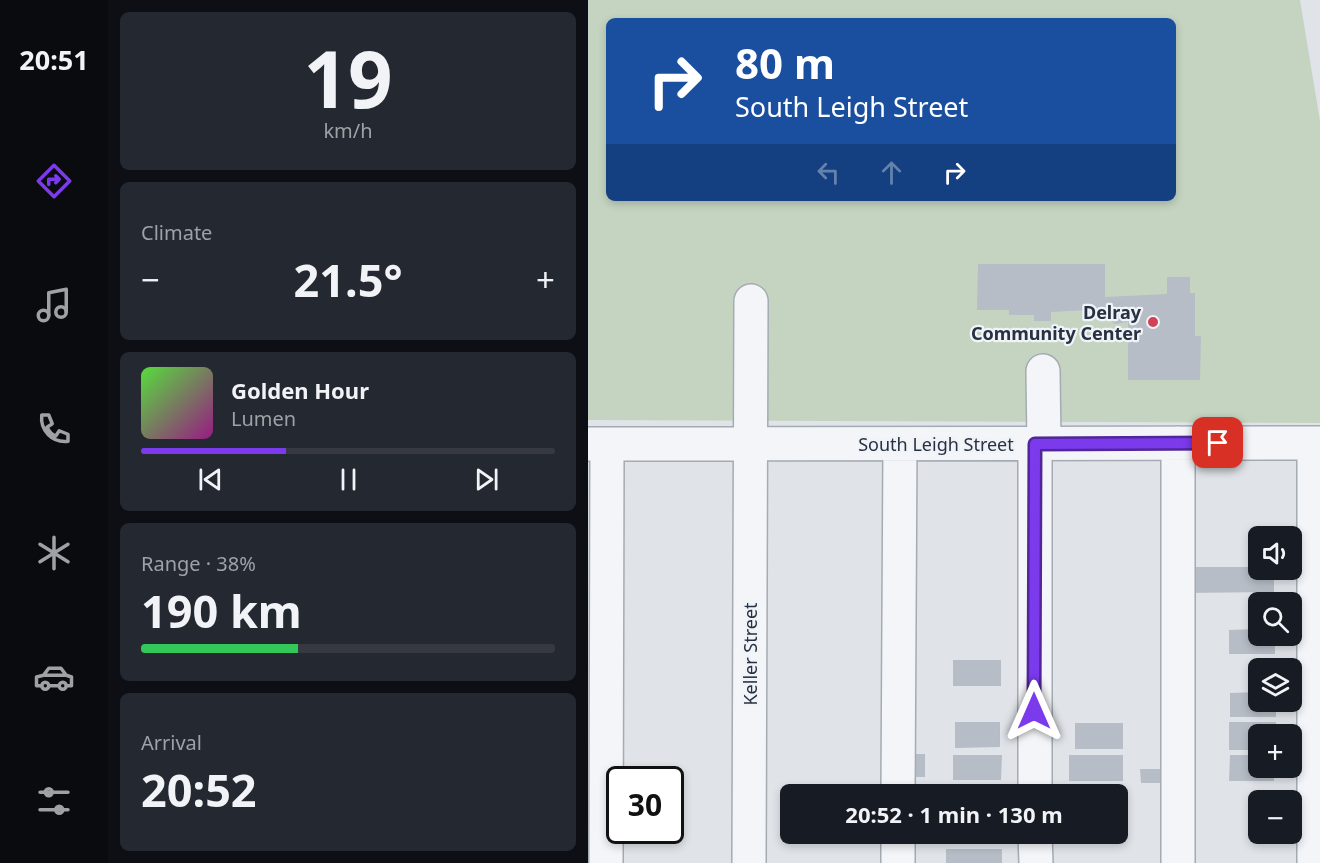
<!DOCTYPE html>
<html lang="en">
<head>
<meta charset="utf-8">
<style>
  body { margin:0; font-family:"Noto Sans",sans-serif; background:#242831; color:#f1f3f6; height:100vh; display:flex; flex-direction:column; font-size:22px; white-space:nowrap }
  * { box-sizing:border-box; margin:0 }
  p { font-size:20px; color:#9ea1a6 }
  .icon { flex:none; width:33px; height:33px; fill:none; stroke:currentColor; stroke-width:2; stroke-linecap:round; stroke-linejoin:round }
  .map { position:relative; flex:1; overflow:hidden }
  .details { display:flex; flex-direction:column; gap:12px; padding:12px; background:#0d0f14; width:480px }
  .details>* { flex:none }
  .top-card { position:absolute; left:18px; top:18px; width:570px; height:183px; border-radius:9px; box-shadow:0 3px 9px #0003; background:#1a4fa0; color:#fff; overflow:hidden }
  .fabs { position:absolute; left:660px; top:526px; display:grid; gap:12px }
  .fabs a { display:grid; place-items:center; width:54px; height:54px; border-radius:9px; background:#171b24; box-shadow:0 3px 9px #0003; font-size:30px }
  .speed { position:absolute; left:18px; top:766px; display:flex; gap:12px; font-size:30px; font-weight:700; text-align:center }
  .speed>* { display:grid; place-content:center; width:78px; height:78px; border-radius:50%; background:#171b24; box-shadow:0 3px 9px #0003; line-height:1 }
  .speed .limit { border:3px solid #111; border-radius:9px; background:#fff; color:#111 }
  .pin { position:absolute; display:grid; place-items:center; width:51px; height:51px; color:#fff; margin:-26px; border-radius:12px; box-shadow:0 3px 9px #0006 }
  .me { position:absolute; width:66px; margin:-33px; rotate:0deg; stroke-linejoin:round; filter:drop-shadow(0 0 4px #0008) }
  .turn { display:flex; align-items:center; gap:21px; height:126px; padding:0 30px; font-size:27px }
  .turn .icon { width:78px; height:78px; stroke-width:2.5 }
  .turn b { display:block; font-size:42px; line-height:51px }
  .lanes { display:flex; align-items:center; height:57px; padding:0 30px; background:#0003; justify-content:center; gap:30px; direction:ltr }
  .lanes .off { opacity:.35 }
  .big { font-size:45px; font-weight:700; line-height:1.1 }
  .details .card { flex:1; display:flex; flex-direction:column; justify-content:center; gap:9px; min-width:0; padding:0 21px; border-radius:9px; background:#242831 }
  .details .dial { align-items:center; gap:0 }
  .dial b { font-size:78px; line-height:1 }
  .song { display:flex; align-items:center; gap:18px }
  .cover { width:72px; height:72px; border-radius:9px; background:linear-gradient(135deg,hsl(110 70% 55%),hsl(310 70% 35%)) }
  .played { height:6px; border-radius:3px; background:linear-gradient(90deg,#7c3aed 35%,#363941 35%) }
  .keys { display:flex; justify-content:space-around; direction:ltr }
  .heat { display:flex; justify-content:space-between; align-items:center; font-size:33px; direction:ltr }
  .charge { height:9px; border-radius:4px; background:linear-gradient(90deg,#34c759 38%,#363941 0) }
  .trip { position:absolute; left:192px; top:784px; width:348px; height:60px; border-radius:9px; background:#171b24; box-shadow:0 3px 9px #0003; font-weight:700; line-height:60px; text-align:center }
  main { display:flex; flex:1; min-height:0 }
  .menu { display:flex; flex-direction:column; width:108px; justify-content:space-around; align-items:center; background:#090b0e; color:#9ea1a6 }
  .menu .icon { width:42px; height:42px }
  .menu .active { color:#7c3aed }
  .menu b { font-size:27px; color:#f1f3f6 }
  .map>svg:first-child { display:block }
  .green { fill:#c5d4c1; fill-rule:evenodd }
  .building { fill:#b7bdc6 }
  .lines { fill:none; stroke-linecap:round; stroke-linejoin:round }
  .minor-casing { stroke:#a5abb3; stroke-width:36 }
  .minor { stroke:#f3f5f8; stroke-width:33 }
  .route-casing { stroke:#51269a; stroke-width:15 }
  .route { stroke:#7c3aed; stroke-width:10 }
  .poi-dot { fill:#d24155; stroke:#f0f3f7; stroke-width:2 }
  .labels { text-anchor:middle; dominant-baseline:central; stroke-width:4.5; stroke-linejoin:round; paint-order:stroke }
  .poi-label { font-size:18px; font-weight:bold; fill:#283141; stroke:#f0f3f7; text-anchor:end }
  .street-label { font-size:18px; fill:#283141; stroke:#f0f3f7 }
</style>
</head>
<body>
<main>
<nav class="menu">
<b>20:51</b>
<svg class="icon active" aria-label="directions" viewBox="0 0 24 24"><path d="M12 3l9 9-9 9-9-9zM9 14v-3h6M13 9l2 2-2 2"/></svg>
<svg class="icon" aria-label="music" viewBox="0 0 24 24"><path d="M9 18V5l10-2v13"/><circle cx="6" cy="18" r="3"/><circle cx="16" cy="16" r="3"/></svg>
<svg class="icon" aria-label="phone" viewBox="0 0 24 24"><path d="M5 4h4l2 5-3 2q2 4 5 5l2-3 5 2v4C11 20 4 13 5 4z"/></svg>
<svg class="icon" aria-label="climate" viewBox="0 0 24 24"><path d="M12 3v18M4 7l16 10M4 17L20 7"/></svg>
<svg class="icon" aria-label="car" viewBox="0 0 24 24"><path d="M5 17H2v-5l4-1 3-4h7l3 4 3 1v5h-3M9 17h6M6 11h13"/><circle cx="7" cy="17" r="2"/><circle cx="17" cy="17" r="2"/></svg>
<svg class="icon" aria-label="filters" viewBox="0 0 24 24"><path d="M4 7h16M4 17h16"/><circle cx="9" cy="7" r="2"/><circle cx="15" cy="17" r="2"/></svg>
</nav>
<section class="details">
<div class="card dial"><b>19</b><p>km/h</p></div>
<div class="card"><p>Climate</p>
<div class="heat"><a>−</a><b class="big">21.5°</b><a>+</a></div>
</div>
<div class="card">
<div class="song"><i class="cover"></i><div><b>Golden Hour</b><p>Lumen</p></div></div>
<div class="played"></div>
<div class="keys"><svg class="icon" aria-label="previous" viewBox="0 0 24 24"><path d="M18 5L8 12l10 7zM5 5v14"/></svg><svg class="icon" aria-label="pause" viewBox="0 0 24 24"><path d="M8 5v14M16 5v14"/></svg><svg class="icon" aria-label="next" viewBox="0 0 24 24"><path d="M6 5l10 7-10 7zM19 5v14"/></svg></div>
</div>
<div class="card"><p>Range · 38%</p><b class="big">190 km</b><div class="charge"></div></div>
<div class="card"><p>Arrival</p><b class="big">20:52</b></div>
</section>
<div class="map">
<svg width="732" height="863" viewBox="0 0 732 863">
  <rect width="100%" height="100%" fill="#e0e4e9"/>
  <path class="green" d="M0,0H712L732,121V423L0,420ZM21,21H585V198H21Z"/>
  <path class="building" d="M390,264H517V297L579,294V277H602V293H607V336H613L612,380H540V322L527,324L518,317V309L463,312V321H446V315H421V310H389Z
    M598,567H670V570H686V592L598,593Z
    M670,629V636H687V654H641V630Z
    M365,660H413V686H365Z
    M670,692V702H688V717H642V693Z
    M367,722H412V747L367,748Z
    M641,722H688V735H670V750H641Z
    M487,723H535V749H487Z
    M318,754H337V777H317Z
    M365,755H414L413,780H365Z
    M481,755H535V781H481Z
    M642,755H670V768H686V781H641Z
    M552,769H573V783H553Z
    M412,785V795H365V786Z
    M358,849H414V863H358Z"/>
  <g class="lines">
    <g class="minor-casing">
      <path id="minor" d="M455,371L456,444
        M726,443V863
        M0,444L732,443
        M447,444V795
        M310,795L312,444
        M447,834L448,863
        M18,863L19,444
        M161,863L163,301
        M310,863V834
        M590,863V443"/>
    </g>
    <use href="#minor" class="minor"/>
  </g>
  <g class="lines">
    <g class="route-casing">
      <path id="route" d="M446,711L447,444L630,443"/>
    </g>
    <use href="#route" class="route"/>
  </g>
  <circle class="poi-dot" cx="565" cy="322" r="6"/>
  <g class="labels">
    <g class="poi-label">
      <text x="553" y="312">Delray<tspan x="553" dy="21">Community Center</tspan></text>
    </g>
    <g class="street-label">
      <text x="348" y="444">South Leigh Street</text>
      <text transform="translate(162 654) rotate(-90)">Keller Street</text>
    </g>
  </g>
</svg>
<div class="fabs">
<a><svg class="icon" aria-label="sound" viewBox="0 0 24 24"><path d="M4 9h4l5-4v14l-5-4H4zM17 9q2 3 0 6"/></svg></a>
<a><svg class="icon" aria-label="search" viewBox="0 0 24 24"><circle cx="10" cy="10" r="6"/><path d="M15 15l6 6"/></svg></a>
<a><svg class="icon" aria-label="layers" viewBox="0 0 24 24"><path d="M12 4l9 5-9 5-9-5zM3 14l9 5 9-5"/></svg></a>
<a>+</a>
<a>−</a>
</div>
<div class="speed"><div class="limit">30</div></div>
<div class="pin" style="left:630px;top:443px;background:#d93025"><svg class="icon" aria-label="arrive" viewBox="0 0 24 24"><path d="M6 21V4h12l-3 4 3 4H6"/></svg></div>
<svg class="me" style="left:446px;top:711px" viewBox="-20 -20 40 40"><path d="M0-17L14 15 0 8-14 15z" fill="#7c3aed" stroke="#fff" stroke-width="4"/></svg>
<div class="trip">20:52 · 1 min · 130 m</div>
<div class="top-card">
<div class="turn"><svg class="icon" aria-label="right" viewBox="0 0 24 24"><path d="M7 20v-9h11M14 6l5 5-5 5"/></svg><div><b>80 m</b>South Leigh Street</div></div>
<div class="lanes"><svg class="icon off" aria-label="left" viewBox="0 0 24 24"><path d="M17 20v-9H6M10 6l-5 5 5 5"/></svg><svg class="icon off" aria-label="ahead" viewBox="0 0 24 24"><path d="M12 20V5M6 11l6-6 6 6"/></svg><svg class="icon" aria-label="right" viewBox="0 0 24 24"><path d="M7 20v-9h11M14 6l5 5-5 5"/></svg></div>
</div>
</div>
</main>
</body>
</html>
